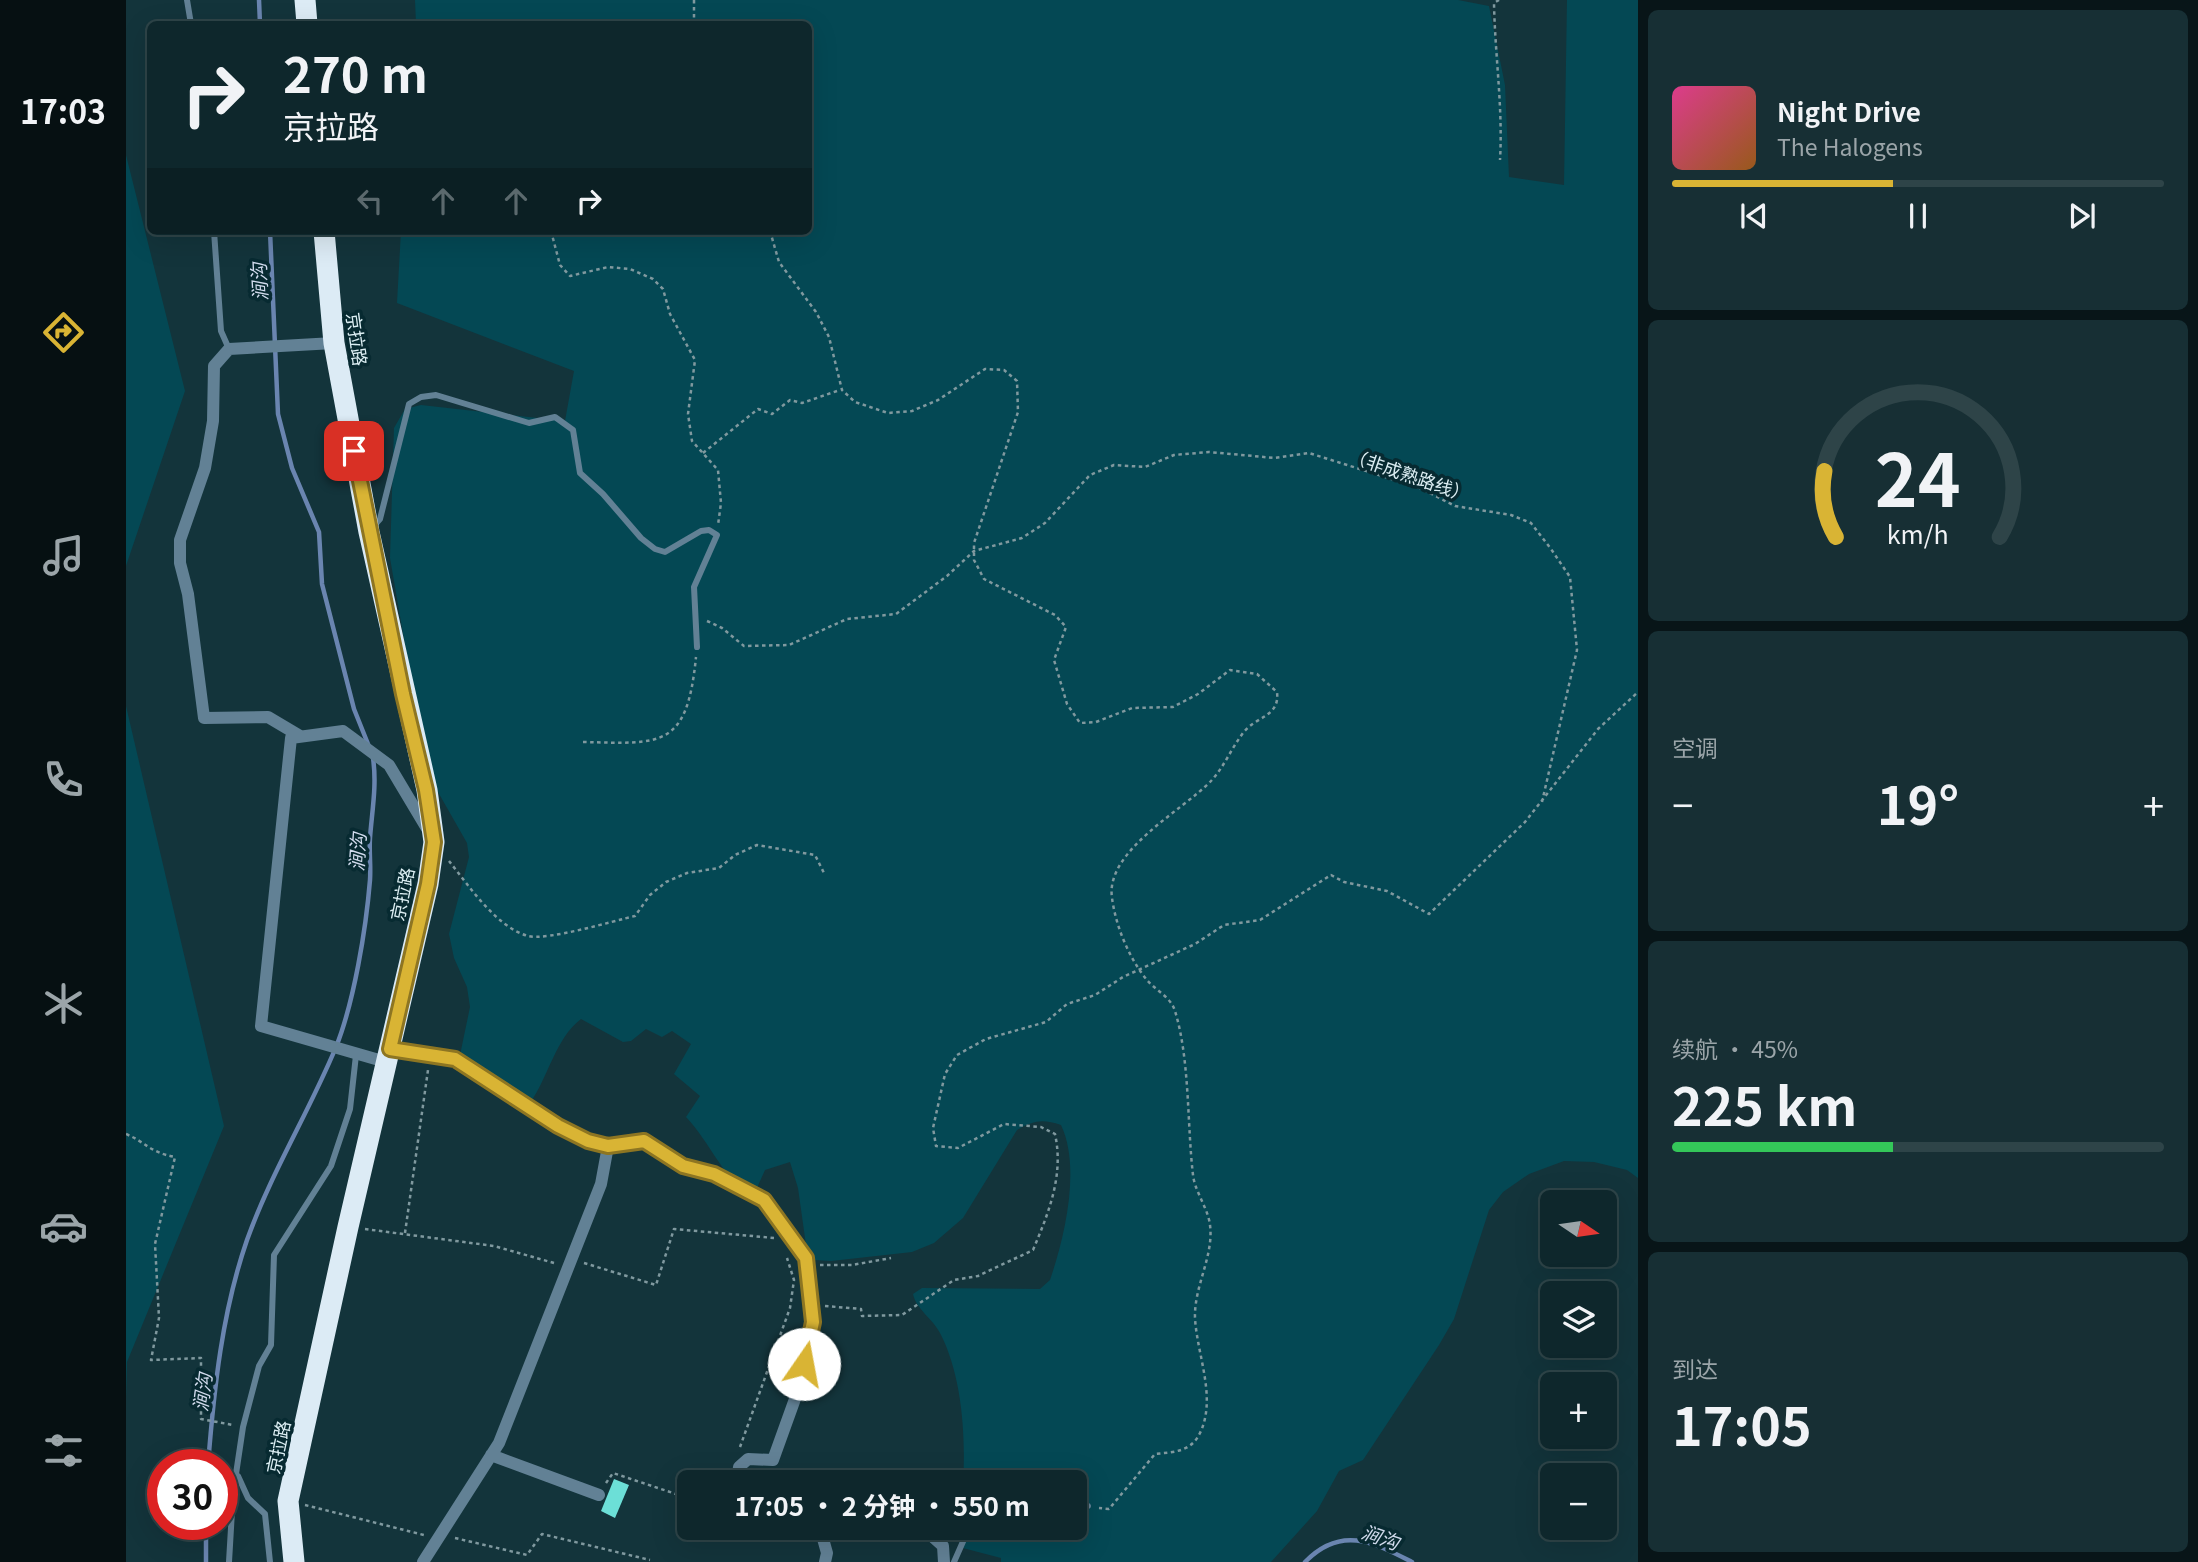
<!DOCTYPE html>
<html lang="zh">
<head>
<meta charset="utf-8">
<style>
  body { margin:0; font-family:Georgia,"Noto Sans SC",serif; background:#172f34; color:#f1f3f6; height:100vh; display:flex; flex-direction:column; font-size:26px; white-space:nowrap }
  * { box-sizing:border-box; margin:0 }
  p { font-size:23px; color:#9ba5a9 }
  .icon { flex:none; width:38px; height:38px; fill:none; stroke:currentColor; stroke-width:2; stroke-linecap:round; stroke-linejoin:round }
  .map { position:relative; flex:1; overflow:hidden }
  .drawer { display:flex; flex-direction:column; gap:10px; padding:10px; background:#081518; width:560px }
  .drawer>* { flex:none }
  .top-card { position:absolute; left:21px; top:21px; width:665px; height:214px; border-radius:10px; box-shadow:0 7px 28px #0002,0 0 0 2px #2e4448; background:#0e272c; color:#f1f3f6; overflow:hidden }
  .needle { width:46px; rotate:103deg }
  .buttons { position:absolute; left:1414px; top:1190px; display:grid; gap:14px }
  .buttons a { display:grid; place-items:center; width:77px; height:77px; border-radius:10px; background:#0e272c; box-shadow:0 7px 28px #0002,0 0 0 2px #2e4448; font-size:35px }
  .speed { position:absolute; left:21px; top:1449px; display:flex; gap:14px; font-size:35px; font-weight:700; text-align:center }
  .speed>* { display:grid; place-content:center; width:91px; height:91px; border-radius:50%; background:#0e272c; box-shadow:0 7px 28px #0002,0 0 0 2px #2e4448; line-height:1 }
  .speed .limit { border:10px solid #d22; background:#fff; color:#111 }
  .pin { position:absolute; display:grid; place-items:center; width:60px; height:60px; color:#fff; margin:-30px; border-radius:14px; box-shadow:0 4px 10px #0006 }
  .me { position:absolute; width:77px; margin:-38px; rotate:12deg; stroke-linejoin:round; filter:drop-shadow(0 0 5px #0008) }
  .turn { display:flex; align-items:center; gap:24px; height:147px; padding:0 21px; font-size:32px }
  .turn .icon { width:91px; height:91px; stroke-width:2.5 }
  .turn b { display:block; font-size:49px; line-height:60px }
  .lanes { display:flex; align-items:center; height:66px; padding:0 21px; background:#0003; justify-content:center; gap:35px; direction:ltr }
  .lanes .off { opacity:.35 }
  .big { font-size:52px; font-weight:700; line-height:1.1 }
  .drawer .widget { flex:1; display:flex; flex-direction:column; justify-content:center; gap:10px; min-width:0; padding:0 24px; border-radius:10px; background:#172f34 }
  .drawer .dial { align-items:center; gap:0 }
  .dial svg { height:182px; overflow:visible; fill:none; stroke:#2e4448; stroke-width:7; stroke-linecap:round; text-anchor:middle }
  .dial text { fill:#f1f3f6; stroke:none }
  .song { display:flex; align-items:center; gap:21px }
  .cover { width:84px; height:84px; border-radius:10px; background:linear-gradient(135deg,hsl(330 70% 55%),hsl(30 70% 35%)) }
  .played { height:7px; border-radius:4px; background:linear-gradient(90deg,#d9b434 45%,#2e4448 45%) }
  .keys { display:flex; justify-content:space-around; direction:ltr }
  .heat { display:flex; justify-content:space-between; align-items:center; font-size:38px; direction:ltr }
  .charge { height:10px; border-radius:5px; background:linear-gradient(90deg,#34c759 45%,#2e4448 0) }
  .trip { position:absolute; left:551px; top:1470px; width:410px; height:70px; border-radius:10px; background:#0e272c; box-shadow:0 7px 28px #0002,0 0 0 2px #2e4448; font-weight:700; line-height:70px; text-align:center }
  main { display:flex; flex:1; min-height:0 }
  .tab-bar { display:flex; flex-direction:column; width:126px; justify-content:space-around; align-items:center; background:#061012; color:#9ba5a9 }
  .tab-bar .icon { width:49px; height:49px }
  .tab-bar .active { color:#d9b434 }
  .tab-bar b { font-size:32px; color:#f1f3f6 }
  .map>svg:first-child { display:block }
  .green { fill:#044854 }
  .lines { fill:none; stroke-linecap:round; stroke-linejoin:round }
  .stream { stroke:#6a85b0; stroke-width:4.5 }
  .building { fill:#6cdfd7 }
  .path { stroke:#80999f; stroke-width:2.5; stroke-dasharray:3.5 3.5; stroke-linecap:butt }
  .lane { stroke:#628195; stroke-width:6 }
  .street { stroke:#628195; stroke-width:12 }
  .highway { stroke:#dcebf5; stroke-width:21 }
  .route-casing { stroke:#8d7522; stroke-width:18 }
  .route { stroke:#d9b434; stroke-width:12 }
  .labels { text-anchor:middle; dominant-baseline:central; stroke-width:7; stroke-linejoin:round; paint-order:stroke }
  .street-label { font-size:18px; fill:#dceef3; stroke:#072a31 }
  .water-label { font-size:19px; font-style:italic; fill:#d1dbed; stroke:#072a31 }
</style>
</head>
<body>
<main>
<nav class="tab-bar">
<b>17:03</b>
<svg class="icon active" aria-label="directions" viewBox="0 0 24 24"><path d="M12 3l9 9-9 9-9-9zM9 14v-3h6M13 9l2 2-2 2"/></svg>
<svg class="icon" aria-label="music" viewBox="0 0 24 24"><path d="M9 18V5l10-2v13"/><circle cx="6" cy="18" r="3"/><circle cx="16" cy="16" r="3"/></svg>
<svg class="icon" aria-label="phone" viewBox="0 0 24 24"><path d="M5 4h4l2 5-3 2q2 4 5 5l2-3 5 2v4C11 20 4 13 5 4z"/></svg>
<svg class="icon" aria-label="climate" viewBox="0 0 24 24"><path d="M12 3v18M4 7l16 10M4 17L20 7"/></svg>
<svg class="icon" aria-label="car" viewBox="0 0 24 24"><path d="M5 17H2v-5l4-1 3-4h7l3 4 3 1v5h-3M9 17h6M6 11h13"/><circle cx="7" cy="17" r="2"/><circle cx="17" cy="17" r="2"/></svg>
<svg class="icon" aria-label="filters" viewBox="0 0 24 24"><path d="M4 7h16M4 17h16"/><circle cx="9" cy="7" r="2"/><circle cx="15" cy="17" r="2"/></svg>
</nav>
<div class="map">
<svg width="1512" height="1562" viewBox="0 0 1512 1562">
  <rect width="100%" height="100%" fill="#13343b"/>
  <path class="green" d="M289,0H1332L1363,6L1379,85L1383,177L1438,185L1441,0H1512V1178L1501,1170L1468,1162L1438,1161L1403,1174L1377,1192L1363,1210L1328,1319L1313,1345L1237,1460L1213,1471L1191,1511L1145,1562H875V1558L833,1547L834,1528H948V1482H837C840,1436 836,1375 814,1333C807,1319 790,1309 787,1294L796,1288L914,1289L924,1280C939,1236 955,1167 935,1125C917,1119 908,1120 891,1130L837,1218L808,1243L786,1252L705,1261L689,1260L681,1252L672,1188L664,1162L639,1170L626,1199C596,1176 585,1144 560,1117L574,1096L548,1074L565,1044L546,1031L536,1037L520,1029L505,1041L497,1042L455,1019C429,1039 423,1076 404,1103L341,1068L334,1055L344,1007L341,987L328,958L323,934L343,857L341,843L312,792L298,755L264,558L268,428L279,409L295,405L439,421L448,371L271,303L275,231H682V24H290Z
    M0,155L59,391L0,566Z
    M0,706L98,1126L1,1362L0,1398Z"/>
  <g class="lines">
    <path class="stream" d="M133,0L134,24
      M144,231L152,414L166,468L193,532L196,584L228,709L242,744
      M82,1465C88,1389 96,1312 121,1240C145,1173 183,1112 210,1047C228,1002 240,929 244,880C245,866 243,852 244,838C246,811 251,785 247,758
      M80,1524V1562
      M1179,1562C1215,1525 1247,1542 1286,1562"/>
  </g>
  <path class="building" d="M488,1479L503,1485L489,1518L475,1511Z"/>
  <g class="lines">
    <path class="path" d="M568,0V24
      M1373,0L1368,3C1369,56 1377,108 1374,160
      M425,231L434,265L444,276L482,267L504,269L527,279L537,289L544,314L569,360L562,414L566,441L592,470L595,503L592,525
      M644,231L653,262L690,312L703,337L716,390L729,402L762,413L786,411L812,400L859,369L878,370L891,381L892,412L848,543V560L858,579L929,615L940,627L928,660L941,704L954,723L970,722L1006,708L1047,707L1072,694L1104,670L1131,674L1151,692C1154,717 1130,716 1117,733C1105,749 1098,767 1085,781C1056,811 979,851 986,898C990,927 1003,958 1021,980C1030,991 1045,997 1049,1011C1064,1060 1061,1124 1067,1175C1069,1192 1082,1208 1084,1225C1088,1256 1068,1286 1069,1318C1071,1355 1091,1398 1074,1433C1065,1452 1048,1452 1029,1454L983,1509L973,1508
      M577,453L632,409L646,414L664,400L676,403L714,390
      M581,621L596,628L618,646L663,645L721,619L770,614L821,576L848,551L896,538L919,523L964,475L988,465L1019,467L1048,455L1083,452L1149,458L1183,453L1294,488L1329,506L1385,515L1405,523L1425,549L1444,577L1451,650L1416,802
      M457,742C537,744 561,748 570,657
      M323,861C343,886 370,927 402,936C421,941 487,921 509,916L524,895L540,882L561,873L593,868L609,855L631,845L689,855L699,875
      M0,1134C21,1143 23,1152 49,1157L29,1244L33,1318L25,1360L75,1358V1419L107,1425
      M239,1229L368,1246L428,1263
      M279,1233L302,1070
      M458,1263L530,1285L548,1229L648,1238
      M694,1265H726L765,1258
      M699,1306L735,1309L736,1316L776,1315L828,1280L852,1276L907,1250C923,1212 938,1175 929,1134L915,1127L878,1124L832,1148L810,1146L807,1128L819,1074L831,1055L860,1039L920,1022L941,1004L969,995L997,977L1069,944L1098,925L1134,920L1205,875L1218,882L1261,891L1303,914L1399,822L1472,729L1512,692
      M614,1447L664,1308L668,1280L661,1258
      M571,1482L576,1474H598
      M480,1483L487,1473L562,1498L564,1496
      M179,1505L298,1535
      M329,1538L401,1555L416,1534L524,1560"/>
    <path class="lane" d="M61,0L65,24
      M88,231L95,331L103,349
      M246,528L254,519L283,404L295,397L310,395L403,423L429,417L447,430L454,473L477,494L515,538L529,549L539,552L575,531L583,530L591,535L568,587L571,647
      M112,1476L122,1498L139,1514L144,1562
      M948,1508L962,1506
      M103,1562L107,1494L117,1427L133,1366L145,1345L148,1255L205,1166L224,1109L230,1055
      M828,1562L843,1528"/>
    <path class="street" d="M174,736L142,717L78,718L62,594L54,563V540L79,468L87,421L88,366L103,349L208,343
      M264,1049L329,1059L432,1126L462,1141L482,1146L518,1141L557,1166L588,1174L638,1200L679,1258L687,1322L674,1385L647,1460L622,1459L613,1467L611,1482
      M260,1062L135,1026L165,738L217,731L263,765L303,832
      M365,1455L473,1495
      M694,1528L701,1553L699,1562
      M797,1528L817,1546L818,1562
      M297,1562L373,1443L475,1184L482,1146"/>
    <path class="highway" d="M179,0L181,24
      M168,1562L162,1501L222,1227L302,884L308,842L301,790L243,532L208,343L198,231"/>
  </g>
  <g class="lines">
    <g class="route-casing">
      <path id="route" d="M228,451L277,694L300,790L308,842L302,884L264,1049L329,1059L432,1126L462,1141L482,1146L518,1141L557,1166L588,1174L638,1200L680,1258L687,1322L678,1364"/>
    </g>
    <use href="#route" class="route"/>
  </g>
  <g class="labels">
    <g class="street-label">
      <text transform="translate(232 339) rotate(82)">京拉路</text>
      <text transform="translate(1284 474) rotate(19)">（非成熟路线）</text>
      <text transform="translate(275 894) rotate(-78)">京拉路</text>
      <text transform="translate(151 1447) rotate(-78)">京拉路</text>
    </g>
    <g class="water-label">
      <text transform="translate(132 282) rotate(-93)">涧沟</text>
      <text transform="translate(230 852) rotate(-86)">涧沟</text>
      <text transform="translate(75 1392) rotate(-83)">涧沟</text>
      <text transform="translate(1255 1536) rotate(19)">涧沟</text>
    </g>
  </g>
</svg>
<div class="buttons">
<a><svg class="needle" viewBox="-14 -14 28 28"><path d="M0-13l5 13h-10z" fill="#e53935"/><path d="M0 13l5-13h-10z" fill="#9ba5a9"/></svg></a>
<a><svg class="icon" aria-label="layers" viewBox="0 0 24 24"><path d="M12 4l9 5-9 5-9-5zM3 14l9 5 9-5"/></svg></a>
<a>+</a>
<a>−</a>
</div>
<div class="speed"><div class="limit">30</div></div>
<div class="pin" style="left:228px;top:451px;background:#d93025"><svg class="icon" aria-label="arrive" viewBox="0 0 24 24"><path d="M6 21V4h12l-3 4 3 4H6"/></svg></div>
<svg class="me" style="left:678px;top:1364px" viewBox="-20 -20 40 40"><circle r="19" fill="#fff"/><path d="M0-13L10 11 0 6-10 11z" fill="#d9b434"/></svg>
<div class="trip">17:05 · 2 分钟 · 550 m</div>
<div class="top-card">
<div class="turn"><svg class="icon" aria-label="right" viewBox="0 0 24 24"><path d="M7 20v-9h11M14 6l5 5-5 5"/></svg><div><b>270 m</b>京拉路</div></div>
<div class="lanes"><svg class="icon off" aria-label="left" viewBox="0 0 24 24"><path d="M17 20v-9H6M10 6l-5 5 5 5"/></svg><svg class="icon off" aria-label="ahead" viewBox="0 0 24 24"><path d="M12 20V5M6 11l6-6 6 6"/></svg><svg class="icon off" aria-label="ahead" viewBox="0 0 24 24"><path d="M12 20V5M6 11l6-6 6 6"/></svg><svg class="icon" aria-label="right" viewBox="0 0 24 24"><path d="M7 20v-9h11M14 6l5 5-5 5"/></svg></div>
</div>
</div>
<section class="drawer">
<div class="widget">
<div class="song"><i class="cover"></i><div><b>Night Drive</b><p>The Halogens</p></div></div>
<div class="played"></div>
<div class="keys"><svg class="icon" aria-label="previous" viewBox="0 0 24 24"><path d="M18 5L8 12l10 7zM5 5v14"/></svg><svg class="icon" aria-label="pause" viewBox="0 0 24 24"><path d="M8 5v14M16 5v14"/></svg><svg class="icon" aria-label="next" viewBox="0 0 24 24"><path d="M6 5l10 7-10 7zM19 5v14"/></svg></div>
</div>
<div class="widget dial"><svg viewBox="0 0 100 80">
<path d="M14 69A42 42 0 1 1 86 69"/>
<path d="M14 69A42 42 0 0 1 9 40" stroke="#d9b434"/>
<text x="50" y="56" font-size="32" font-weight="700">24</text>
<text x="50" y="72" font-size="11">km/h</text>
</svg></div>
<div class="widget"><p>空调</p>
<div class="heat"><a>−</a><b class="big">19°</b><a>+</a></div>
</div>
<div class="widget"><p>续航 · 45%</p><b class="big">225 km</b><div class="charge"></div></div>
<div class="widget"><p>到达</p><b class="big">17:05</b></div>
</section>
</main>
</body>
</html>
